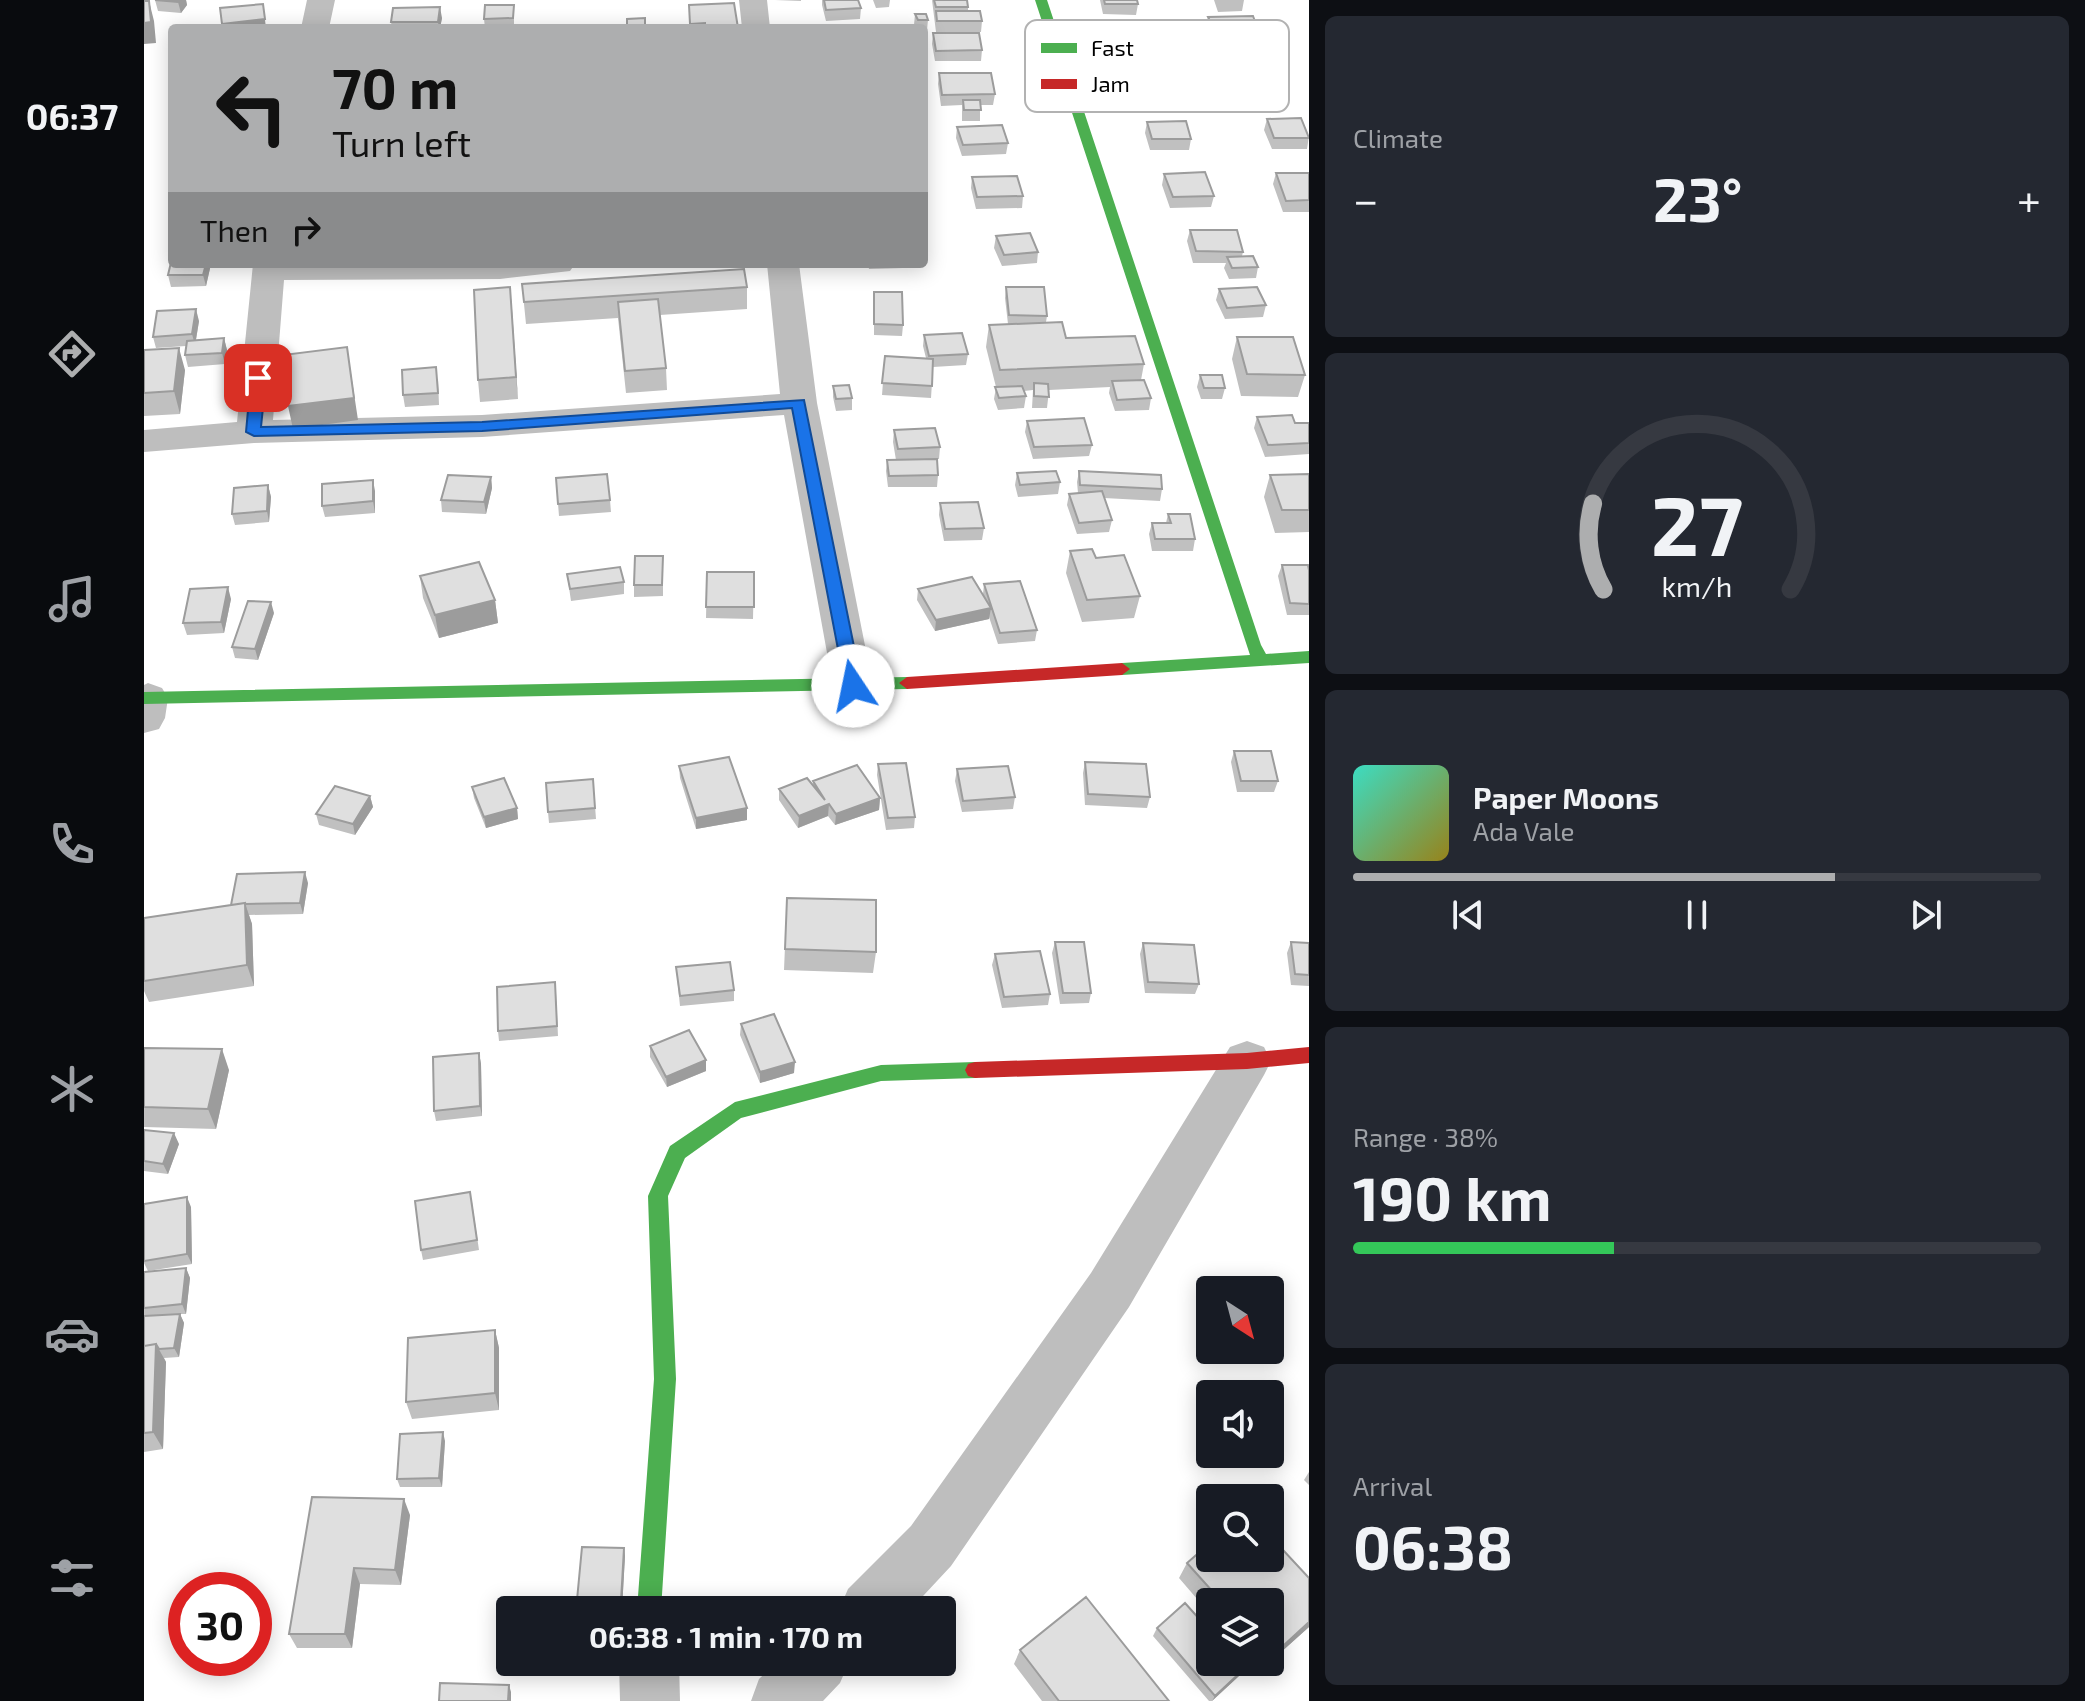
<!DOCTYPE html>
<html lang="en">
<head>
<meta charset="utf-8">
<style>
  body { margin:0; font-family:"Exo 2",sans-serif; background:#242831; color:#f1f3f6; height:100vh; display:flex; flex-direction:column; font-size:30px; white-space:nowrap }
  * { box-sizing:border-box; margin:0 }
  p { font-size:26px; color:#9ea1a6 }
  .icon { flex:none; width:44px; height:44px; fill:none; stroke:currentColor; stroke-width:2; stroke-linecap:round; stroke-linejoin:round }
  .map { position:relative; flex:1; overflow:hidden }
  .drawer { display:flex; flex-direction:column; gap:16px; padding:16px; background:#0d0f14; width:776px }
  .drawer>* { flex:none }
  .guide { position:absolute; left:24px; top:24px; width:760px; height:244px; border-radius:8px; box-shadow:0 4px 20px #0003; background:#adaeaf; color:#111; overflow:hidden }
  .needle { width:52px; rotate:144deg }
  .tools { position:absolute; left:1052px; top:1276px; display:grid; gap:16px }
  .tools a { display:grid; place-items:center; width:88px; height:88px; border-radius:8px; background:#171b24; box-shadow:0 4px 20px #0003; font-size:40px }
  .speed { position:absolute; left:24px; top:1572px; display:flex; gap:16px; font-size:40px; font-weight:700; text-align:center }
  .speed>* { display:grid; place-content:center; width:104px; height:104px; border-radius:50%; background:#171b24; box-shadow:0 4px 20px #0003; line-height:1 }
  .speed .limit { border:12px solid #d22; background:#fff; color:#111 }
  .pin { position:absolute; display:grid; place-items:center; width:68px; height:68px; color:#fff; margin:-34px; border-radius:16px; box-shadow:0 4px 12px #0006 }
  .me { position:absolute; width:88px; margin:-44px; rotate:349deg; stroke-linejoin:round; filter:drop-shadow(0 0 6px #0008) }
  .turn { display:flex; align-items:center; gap:28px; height:168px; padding:0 32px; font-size:36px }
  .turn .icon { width:104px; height:104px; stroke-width:2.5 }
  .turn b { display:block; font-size:56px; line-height:68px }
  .then { display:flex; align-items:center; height:76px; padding:0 32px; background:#0003; gap:16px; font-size:30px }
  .big { font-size:60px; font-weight:700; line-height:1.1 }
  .drawer .tile { flex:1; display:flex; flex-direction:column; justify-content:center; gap:12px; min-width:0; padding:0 28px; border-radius:12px; background:#242831 }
  .drawer .dial { align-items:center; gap:0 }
  .dial svg { height:208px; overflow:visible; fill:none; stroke:#363941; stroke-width:7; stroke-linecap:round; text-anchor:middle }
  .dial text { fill:#f1f3f6; stroke:none }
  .song { display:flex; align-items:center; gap:24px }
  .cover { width:96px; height:96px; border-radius:12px; background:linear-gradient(135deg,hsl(170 70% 55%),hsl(50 70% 35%)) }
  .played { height:8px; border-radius:4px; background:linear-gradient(90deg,#adaeaf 70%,#363941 70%) }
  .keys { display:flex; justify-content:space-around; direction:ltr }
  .heat { display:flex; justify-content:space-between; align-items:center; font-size:44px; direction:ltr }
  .charge { height:12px; border-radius:6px; background:linear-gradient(90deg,#34c759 38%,#363941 0) }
  .trip { position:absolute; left:352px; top:1596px; width:460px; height:80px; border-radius:8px; background:#171b24; box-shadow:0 4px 20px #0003; font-weight:700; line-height:80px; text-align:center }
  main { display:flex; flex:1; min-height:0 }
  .tabs { display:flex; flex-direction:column; width:144px; justify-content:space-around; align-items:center; background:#090b0e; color:#9ea1a6 }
  .tabs .icon { width:56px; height:56px }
  .tabs .current { color:#adaeaf }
  .tabs b { font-size:36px; color:#f1f3f6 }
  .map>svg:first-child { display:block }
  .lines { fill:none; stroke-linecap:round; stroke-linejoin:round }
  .street { fill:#bebebe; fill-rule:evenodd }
  .fast { fill:#4caf50; fill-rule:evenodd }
  .jam { fill:#c62828; fill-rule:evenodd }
  .wall { fill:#c0c0c0 }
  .shaded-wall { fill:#9c9c9c }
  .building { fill:#dfdfdf; stroke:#9c9c9c; stroke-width:2 }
  .route { fill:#1a73e8; stroke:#114b97; stroke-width:2 }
  .key { fill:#fff; stroke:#b2b2b2; stroke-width:2 }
  .key-label { font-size:22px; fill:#000 }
</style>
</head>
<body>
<main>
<nav class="tabs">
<b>06:37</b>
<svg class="icon current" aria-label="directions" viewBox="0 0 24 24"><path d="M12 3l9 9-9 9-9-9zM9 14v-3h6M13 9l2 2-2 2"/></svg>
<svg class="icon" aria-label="music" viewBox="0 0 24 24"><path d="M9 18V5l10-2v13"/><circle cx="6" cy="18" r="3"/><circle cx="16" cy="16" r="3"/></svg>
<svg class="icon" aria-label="phone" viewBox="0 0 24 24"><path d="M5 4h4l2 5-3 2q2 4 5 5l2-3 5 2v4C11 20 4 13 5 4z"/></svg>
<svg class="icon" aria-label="climate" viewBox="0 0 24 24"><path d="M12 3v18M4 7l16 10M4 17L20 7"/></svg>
<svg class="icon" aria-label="car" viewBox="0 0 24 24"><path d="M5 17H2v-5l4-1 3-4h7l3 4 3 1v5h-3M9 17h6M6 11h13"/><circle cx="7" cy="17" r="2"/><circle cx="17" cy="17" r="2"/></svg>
<svg class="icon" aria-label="filters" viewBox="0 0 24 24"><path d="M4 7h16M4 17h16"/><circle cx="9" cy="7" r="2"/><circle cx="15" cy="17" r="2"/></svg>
</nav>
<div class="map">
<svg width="1165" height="1701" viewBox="0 0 1165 1701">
  <rect width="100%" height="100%" fill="#fff"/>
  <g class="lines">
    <path class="street" d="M163,0H191L185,28H157Z
      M595,0H623L626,28H598Z
      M109,264H431L426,271L356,279L140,280L129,420L338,415L636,394L623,264H655L673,403L729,686L723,696L709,700L695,696L689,686L640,415L338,437L110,443L0,452V430L93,422Z
      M4,683L18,688L24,698L21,718L15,729L0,733V685Z
      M1103,1041L1120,1047L1127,1061L1120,1075L985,1307L807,1566L766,1610H695L704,1589L767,1526L947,1273L1086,1047Z
      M475,1662H535L536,1701H476Z
      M633,1662H705L696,1683L679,1701H607L615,1679Z"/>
    <path class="fast" d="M891,0H903L1117,645L1122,654L1165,651V663L978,675L970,669L978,663L1106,655Z
      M763,677L771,683L763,689L0,704V692Z
      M831,1062L838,1064L841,1070L838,1076L831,1078L737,1081L597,1118L541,1158L524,1196L532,1379L517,1610H493L510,1379L504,1196L526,1146L591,1102L737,1065Z"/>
    <path class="jam" d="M978,663L986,669L978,675L763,689L755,683L763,677Z
      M1165,1047V1063L1103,1069L831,1078L824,1076L821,1070L824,1064L831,1062L1103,1053Z"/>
  </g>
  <path class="wall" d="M11,0H42L43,5L37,13L14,11Z
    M631,0H657V1Z
    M678,0H714L717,8L716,19L682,21L678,5Z
    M729,0H746L745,7L732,8Z
    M788,0L824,7V11L838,21L837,32H792Z
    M956,0H993L994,4L992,15L959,14Z
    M1070,0H1100L1098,11L1074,12Z
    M370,5V28H341L340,19Z
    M545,5L594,28H545Z
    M771,14L784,20L783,30L780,31V28H771L770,25Z
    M1064,17L1112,24V28L1120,43L1118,54H1089L1084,39V36H1066L1062,28Z
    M298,18L296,28H248L247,22Z
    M967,31L1012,47L1010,58L968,57L965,42Z
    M789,33L838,50L837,61H791L788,44Z
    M1100,72L1143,87L1140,98L1105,99L1098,83Z
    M795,73L851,94L849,105H836V121H818V105L797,106L794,84Z
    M987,75L1029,88L1027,99L989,100L985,86Z
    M1123,119L1165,136L1163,149H1128L1120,130Z
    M1003,122L1047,139L1045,150H1006L1001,133Z
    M813,127L864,143L862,154L818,156L812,138Z
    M1132,173H1165V212H1139L1129,184Z
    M1020,174L1070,196L1067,207L1026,208L1018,185Z
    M828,177L879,196L878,208L832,209L827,188Z
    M1046,230L1099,252L1098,256L1114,267L1112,278L1085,279L1080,268L1082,263H1049L1043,241Z
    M852,236L894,252L893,263L858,266L850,248Z
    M28,264H67L62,286L27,287L24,275Z
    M724,264H759V268L725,269Z
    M378,284L603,287V309L516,315L522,368L523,390L482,393L474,318L382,324Z
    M366,287L374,399L336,402L334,380Z
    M862,287L903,316L902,322L922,338L1000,364L997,380L1007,398L1005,410L971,411L965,393L966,387L905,390L903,408H888L889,390L880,391L882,396L880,408L854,410L850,399L852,387L842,347L845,325L864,324L861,298Z
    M1075,289L1122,305L1119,317L1081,319L1072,300Z
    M730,292L759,325L758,336L730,335Z
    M55,321L52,340L80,338L83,350L81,364L44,367L41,355L42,346L12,348L9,337Z
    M780,335L824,354L822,365L789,367L787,398L738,395L741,356L782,358L779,346Z
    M1093,337L1161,375L1154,397L1097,396L1088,359Z
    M0,350L41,370L36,414L0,416Z
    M1056,375L1081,388L1078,399H1057L1053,387Z
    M294,379L295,405L261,407L259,395Z
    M689,386L708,398V410L692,411L689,397Z
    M1113,417L1151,423H1165V454L1121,457L1110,428Z
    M883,421L948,445L945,456L889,459L881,432Z
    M750,430L796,447L795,459H783L794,475L793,487H744L742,471L743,460H752L749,442Z
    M935,471L1018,489L1016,501L960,498L968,520L965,532L933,534L923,505L925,494L934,493L933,482Z
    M873,473L916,482L914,494L874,497L871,485Z
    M1165,474V532L1131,533L1120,497L1126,475Z
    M347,477L348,488L342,514L298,512L297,500Z
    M412,478L466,500L467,512L415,516Z
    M124,485L127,497L125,522L91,525L88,514Z
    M231,491V513L181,517L178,506Z
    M796,503L840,528L838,540L800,541L795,515Z
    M1024,514L1051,539L1049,551H1008L1005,534L1008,523H1022Z
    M926,551L952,558L996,596L990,618L938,622L922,573Z
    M1138,565L1165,570V615H1143L1134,576Z
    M519,567V596L490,597V585Z
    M563,572H610L609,619L562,618Z
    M423,574L480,582V594L427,601Z
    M276,576L351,600L354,623L295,638L279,598Z
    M840,584L893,630L891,641L854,644L845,617V619L791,631L773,600L774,589L839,594Z
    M87,599L80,633L43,635L39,623Z
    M130,613L114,660L91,658L88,647Z
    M1090,751L1134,781L1130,792H1093L1087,762Z
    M941,762L1006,797L1003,808L941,805L939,773Z
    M734,764L771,817L770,828L742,830L733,775Z
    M535,766L603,820L552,829L536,778Z
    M813,769L871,797L869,809L818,812L811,781Z
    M449,779L452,819L405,823L404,812Z
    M669,781L736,798L735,810L691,825L684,816L654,828L635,800V789L669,785Z
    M328,787L373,808L374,819L342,828L330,798Z
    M226,796L229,807L211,835L175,825L172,814Z
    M164,883L159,914L105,915L108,924L110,986L5,1002L0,991V918L87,905Z
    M643,898L732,952L729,973L640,970Z
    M911,942L947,993L945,1003L916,1004L908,953Z
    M1147,942L1165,943V986L1147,985L1143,953Z
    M999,943L1055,984L1051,994L1001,993L996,954Z
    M851,954L906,994L904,1005L858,1008L848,965Z
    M532,967L590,990V1001L536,1006Z
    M412,993L414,1036L355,1041L354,1031Z
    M597,1024L650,1073L616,1083L596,1035Z
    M506,1046L562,1071L523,1087L506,1057Z
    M0,1048L85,1070L72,1129L0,1127Z
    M335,1053L337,1064L338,1116L292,1121L290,1111Z
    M0,1130L35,1144L24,1174L0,1171Z
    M328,1202L335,1250L279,1260L277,1250Z
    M0,1204L47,1207L48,1264L4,1271L0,1263Z
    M42,1268L46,1278L42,1314H36L40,1323L35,1357L20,1358L22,1362L19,1449L0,1452V1272Z
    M351,1330L355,1348V1410L268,1419L262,1402Z
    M301,1441L298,1487H256L253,1479Z
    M1165,1472V1485L1160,1480Z
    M168,1497L266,1515L257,1585L216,1584L208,1648H153L145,1634Z
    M1126,1536L1165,1578V1627L1116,1671L1108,1662H1126V1602H1066V1614L1035,1578L1043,1563L1066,1543V1558H1126Z
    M480,1548L481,1556L478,1609L434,1608L433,1600Z
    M1013,1628L1095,1676L1068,1701H1065L1009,1636Z
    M876,1650L1025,1701H898L870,1664Z"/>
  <path class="shaded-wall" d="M36,0H42L43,5L37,13L34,2Z
    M5,1L10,21L12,43L0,44V23Z
    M119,4L122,28H79L78,24Z
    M296,7L298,18L296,28H295L294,22Z
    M62,264H67L62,286L59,275Z
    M366,287L368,309L374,399L372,377Z
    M52,309L55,321L51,345L48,334Z
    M80,338L83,350L81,364L78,353Z
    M203,347L214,420L149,429L144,406Z
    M35,348L41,370L36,414L30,391Z
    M347,477L348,488L342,514L340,502Z
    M229,480L231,491V513L229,501Z
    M124,485L127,497L125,522L123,511Z
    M84,587L87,599L80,633L77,622Z
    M351,600L354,623L295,638L291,615Z
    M127,602L130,613L114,660L111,649Z
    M847,608L845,619L791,631L792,620Z
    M226,796L229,807L211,835L209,824Z
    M736,798L735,810L691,825L692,814Z
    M685,804L684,816L654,828L655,816Z
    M373,808L374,819L342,828L340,817Z
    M603,808V820L552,829V818Z
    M161,872L164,883L159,914L156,903Z
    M101,903L108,924L110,986L103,965Z
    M78,1049L85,1070L72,1129L64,1109Z
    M335,1053L337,1064L338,1116L336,1106Z
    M562,1060V1071L523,1087L522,1077Z
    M651,1062L650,1073L616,1083V1072Z
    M30,1133L35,1144L24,1174L19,1164Z
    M43,1197L47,1207L48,1264L43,1254Z
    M42,1268L46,1278L42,1314L38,1304Z
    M36,1314L40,1323L35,1357L30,1348Z
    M351,1330L355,1348V1410L351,1393Z
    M12,1344L22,1362L19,1449L9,1432Z
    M299,1432L301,1441L298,1487L295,1478Z
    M260,1499L266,1515L257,1585L251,1570Z
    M480,1548L481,1556L478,1609L477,1601Z
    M210,1568L216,1584L208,1648L201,1634Z
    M1165,1622V1627L1116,1671L1123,1662H1126V1658Z
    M1100,1669L1095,1676L1068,1701L1071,1696Z
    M365,1685L367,1692V1701H364Z"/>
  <path class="building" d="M0,0V1H5L7,22L0,23Z
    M11,0H36L34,2Z
    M680,0H714L717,8L682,10Z
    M790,0H823L824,7H792Z
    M960,0H993L994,4H961Z
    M590,3L594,28H561V23L546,24L545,5Z
    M119,4L121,19L78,24L76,8Z
    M341,5H370L369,18L340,19Z
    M296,7L294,22H247L249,8Z
    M792,11H836L838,21H793Z
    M771,14H782L784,20H774Z
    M1109,16L1112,24L1068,25L1064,17Z
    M501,18V28H483V19Z
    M789,33H835L838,50L792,51Z
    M795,73H847L851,94L798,95Z
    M819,100H836L837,110H820Z
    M1157,118L1165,138H1130L1123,119Z
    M1042,121L1047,139H1008L1003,122Z
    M858,125L864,143L819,145L813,127Z
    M1061,172L1070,196L1029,197L1020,174Z
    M1132,173H1165V200L1142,201Z
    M873,176L879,196L833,197L828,177Z
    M1046,230H1093L1099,252L1052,251Z
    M886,233L894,252L860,255L852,236Z
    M1109,256L1114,267L1088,268L1083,257Z
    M28,258V264H62L59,275H24Z
    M600,269L603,287L380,302L378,284Z
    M366,287L372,377L334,380L330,290Z
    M862,287H900L903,316L865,315Z
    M1113,287L1122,305L1083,308L1075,289Z
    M730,292H758L759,325L730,324Z
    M514,299L522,368L481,371L474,302Z
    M52,309L48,334L9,337L13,311Z
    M918,322L922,338L991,336L1000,364L856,370L845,325Z
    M818,333L824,354L785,356L780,335Z
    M1093,337H1149L1161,375L1103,374Z
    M80,338L78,353L41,355L43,341Z
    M203,347L210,398L144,406L139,355Z
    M35,348L30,391L0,393V350Z
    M741,356L789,359L788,386L738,383Z
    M292,367L294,393L259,395L258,370Z
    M1056,375H1078L1081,388H1060Z
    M1000,380L1007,398L973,400L968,381Z
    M890,383L904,384L905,397L890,396Z
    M705,385L708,398L692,399L689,386Z
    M878,386L882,396L855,398L851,387Z
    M1148,415L1151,423H1165V443L1124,445L1113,417Z
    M940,418L948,445L890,447L883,421Z
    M791,428L796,447L754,449L750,430Z
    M793,459L794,475L745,476L743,460Z
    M912,471L916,482L876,485L873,473Z
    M935,471L1017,475L1018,489L936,485Z
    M463,474L466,500L414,504L412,478Z
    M1165,474V510H1138L1126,475Z
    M304,475L347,477L340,502L297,500Z
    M229,480V501L178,506V484Z
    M124,485L123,511L88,514L90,488Z
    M958,491L968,520L935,523L925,494Z
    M834,502L840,528L801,529L796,503Z
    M1024,514H1046L1051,539H1011L1008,523H1027Z
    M948,549L952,558L980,555L996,596L943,600L926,551Z
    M491,556H519L518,585H490Z
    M335,562L351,600L291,615L276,576Z
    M1138,565H1164L1165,570V604L1146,603Z
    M476,567L480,582L426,589L423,574Z
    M563,572H610V607H562Z
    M828,577L847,608L792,620L774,589Z
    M876,581L893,630L856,633L840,584Z
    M84,587L77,622L39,623L46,589Z
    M104,601L127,602L111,649L88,647Z
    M1090,751H1127L1134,781H1097Z
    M585,757L603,808L552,818L535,766Z
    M941,762L1002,764L1006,797L944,794Z
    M762,763L771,817L744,818L734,764Z
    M713,765L736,798L692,814L685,804L655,816L635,789L663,778L681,800L669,781Z
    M864,766L871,797L819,801L813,769Z
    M360,778L373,808L340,817L328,787Z
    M449,779L451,808L404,812L402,783Z
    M191,786L226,796L209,824L172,814Z
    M161,872L156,903L102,904L101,903L87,905L93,874Z
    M643,898L732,900V952L641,949Z
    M101,903L103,965L0,981V918Z
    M911,942H940L947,993H919Z
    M1147,942L1165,943V975L1151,974Z
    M999,943L1050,945L1055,984L1004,982Z
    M896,951L906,994L860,997L851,954Z
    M586,962L590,990L536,996L532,967Z
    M411,982L413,1026L354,1031L353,987Z
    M630,1014L651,1062L616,1072L597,1024Z
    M545,1030L562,1060L522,1077L506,1046Z
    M0,1048L78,1049L64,1109L0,1107Z
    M335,1053L336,1106L290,1111L289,1057Z
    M0,1130L30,1133L19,1164L0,1161Z
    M326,1192L333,1240L277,1250L271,1201Z
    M43,1197V1254L0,1261V1204Z
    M42,1268L38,1304L0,1308V1272Z
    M36,1314L30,1348L15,1349L12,1344L0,1346V1316Z
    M351,1330V1393L262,1402L264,1338Z
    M12,1344L9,1432L0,1433V1346Z
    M299,1432L295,1478L253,1479L256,1434Z
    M168,1497L260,1499L251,1570L210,1568L201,1634H145Z
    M1126,1536L1165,1578V1622L1127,1657L1126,1602H1078L1043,1563L1066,1543V1558H1126Z
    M438,1547L480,1548L477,1601L433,1600Z
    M942,1597L1025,1701H915L876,1650Z
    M1041,1603L1066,1631V1662H1094L1100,1669L1071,1696L1013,1628Z
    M296,1683L365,1685L364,1701H295Z"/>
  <path class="route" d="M114,373L122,378L117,427L338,422L660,400L718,686L709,692L701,686L648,408L338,431L110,436L102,432L107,378Z"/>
  <rect x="881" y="20" width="264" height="92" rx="12" class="key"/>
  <rect x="897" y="43" width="36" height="10" fill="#4caf50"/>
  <rect x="897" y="79" width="36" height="10" fill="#c62828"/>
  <g class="key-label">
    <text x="947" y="56">Fast</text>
    <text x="947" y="92">Jam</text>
  </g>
</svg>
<div class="tools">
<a><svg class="needle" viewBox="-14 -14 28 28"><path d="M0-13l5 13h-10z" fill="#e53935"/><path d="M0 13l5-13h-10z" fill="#9ea1a6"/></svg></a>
<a><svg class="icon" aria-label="sound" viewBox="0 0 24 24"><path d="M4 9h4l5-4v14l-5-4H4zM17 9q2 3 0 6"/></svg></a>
<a><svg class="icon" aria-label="search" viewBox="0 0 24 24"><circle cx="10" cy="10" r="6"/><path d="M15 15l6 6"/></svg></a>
<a><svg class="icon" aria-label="layers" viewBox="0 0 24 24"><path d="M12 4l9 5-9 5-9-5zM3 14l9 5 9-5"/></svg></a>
</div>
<div class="speed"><div class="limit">30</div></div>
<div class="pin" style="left:114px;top:378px;background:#d93025"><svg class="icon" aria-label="arrive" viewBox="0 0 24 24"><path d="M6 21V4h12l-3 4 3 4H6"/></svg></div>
<svg class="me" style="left:709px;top:686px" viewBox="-20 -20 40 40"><circle r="19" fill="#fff"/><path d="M0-13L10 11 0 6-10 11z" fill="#1a73e8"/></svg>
<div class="trip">06:38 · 1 min · 170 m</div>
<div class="guide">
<div class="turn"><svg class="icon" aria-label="left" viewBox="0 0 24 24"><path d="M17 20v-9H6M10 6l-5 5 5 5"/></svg><div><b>70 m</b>Turn left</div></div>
<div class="then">Then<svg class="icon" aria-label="right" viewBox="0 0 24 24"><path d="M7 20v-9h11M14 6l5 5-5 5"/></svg></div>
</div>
</div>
<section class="drawer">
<div class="tile"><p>Climate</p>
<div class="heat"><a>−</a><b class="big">23°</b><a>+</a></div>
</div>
<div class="tile dial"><svg viewBox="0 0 100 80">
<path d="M14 69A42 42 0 1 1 86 69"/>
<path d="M14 69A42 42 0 0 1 10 36" stroke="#adaeaf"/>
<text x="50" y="56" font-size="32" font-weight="700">27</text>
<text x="50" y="72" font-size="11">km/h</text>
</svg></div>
<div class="tile">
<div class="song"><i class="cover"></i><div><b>Paper Moons</b><p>Ada Vale</p></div></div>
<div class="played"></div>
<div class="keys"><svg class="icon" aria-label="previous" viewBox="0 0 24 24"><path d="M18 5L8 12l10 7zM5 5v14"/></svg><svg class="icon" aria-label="pause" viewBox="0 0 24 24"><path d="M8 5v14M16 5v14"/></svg><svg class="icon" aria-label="next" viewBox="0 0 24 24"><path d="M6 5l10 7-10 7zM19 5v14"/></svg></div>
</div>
<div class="tile"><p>Range · 38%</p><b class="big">190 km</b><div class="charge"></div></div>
<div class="tile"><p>Arrival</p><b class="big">06:38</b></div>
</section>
</main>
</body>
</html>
